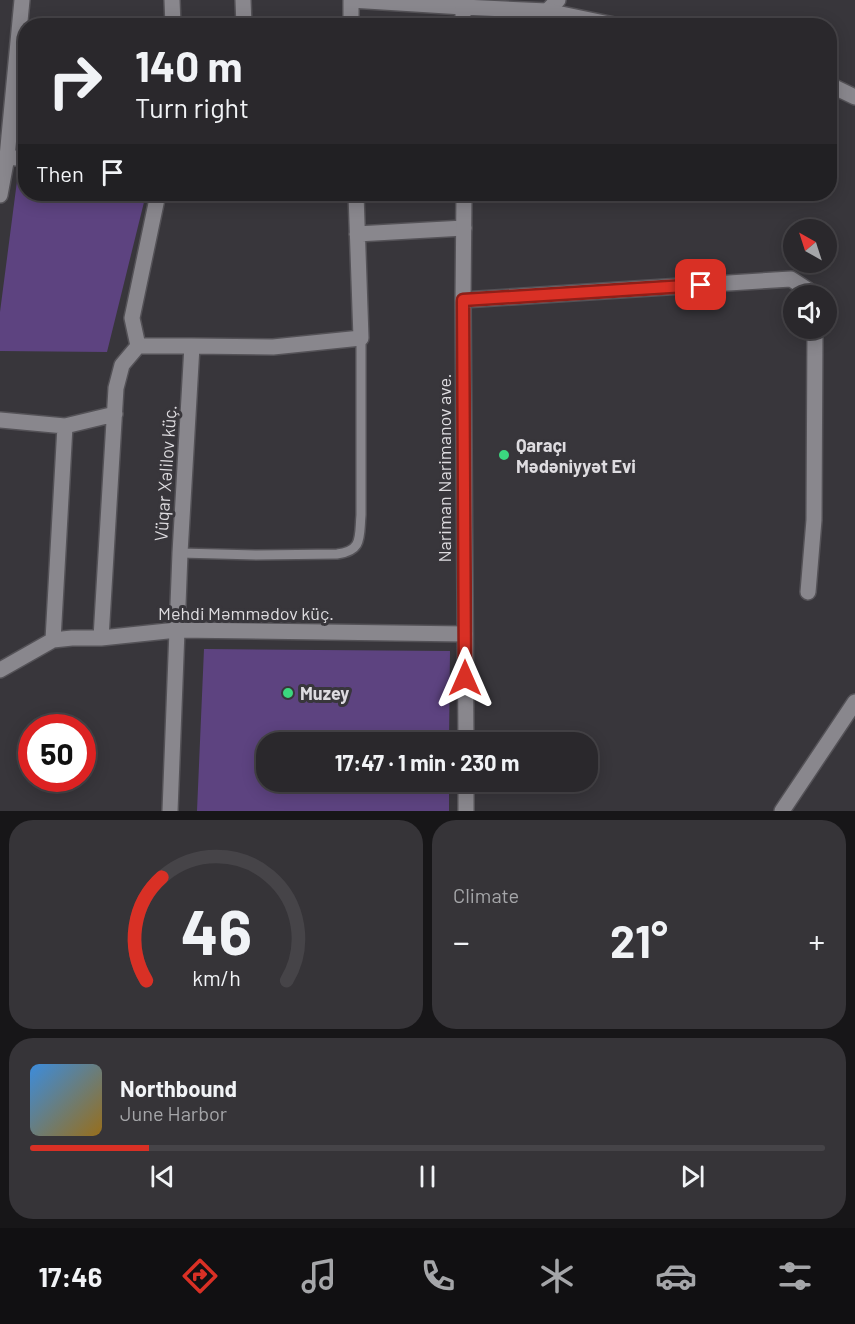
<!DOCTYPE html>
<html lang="en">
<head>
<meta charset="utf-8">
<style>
  body { margin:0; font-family:Barlow,sans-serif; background:#363438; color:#f1f3f6; height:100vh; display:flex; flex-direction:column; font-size:22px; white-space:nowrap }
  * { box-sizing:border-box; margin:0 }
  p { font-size:20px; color:#a5a6a9 }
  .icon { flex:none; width:33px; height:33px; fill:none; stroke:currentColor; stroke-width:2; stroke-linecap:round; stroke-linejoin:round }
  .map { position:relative; height:811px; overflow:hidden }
  .side { display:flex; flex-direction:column; gap:9px; padding:9px; background:#171618; flex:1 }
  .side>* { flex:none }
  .banner { position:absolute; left:18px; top:18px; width:819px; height:183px; border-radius:24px; box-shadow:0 3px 15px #0003,0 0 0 2px #464448; background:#2a282c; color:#f1f3f6; overflow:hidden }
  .needle { width:39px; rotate:321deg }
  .fabs { position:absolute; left:783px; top:219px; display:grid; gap:12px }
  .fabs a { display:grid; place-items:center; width:54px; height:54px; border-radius:50%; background:#2a282c; box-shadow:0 3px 15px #0003,0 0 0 2px #464448; font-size:30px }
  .speed { position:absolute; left:18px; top:714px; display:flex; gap:12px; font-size:30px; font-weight:700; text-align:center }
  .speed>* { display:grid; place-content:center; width:78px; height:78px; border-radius:50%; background:#2a282c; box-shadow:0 3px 15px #0003,0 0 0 2px #464448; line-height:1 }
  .speed .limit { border:9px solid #d22; background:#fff; color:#111 }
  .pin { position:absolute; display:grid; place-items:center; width:51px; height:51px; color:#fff; margin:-26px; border-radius:12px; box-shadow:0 3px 9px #0006 }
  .me { position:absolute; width:66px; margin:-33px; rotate:0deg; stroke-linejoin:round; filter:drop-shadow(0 0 4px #0008) }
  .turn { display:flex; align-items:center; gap:21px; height:126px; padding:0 18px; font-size:27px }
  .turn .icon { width:78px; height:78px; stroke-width:2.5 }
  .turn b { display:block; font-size:42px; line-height:51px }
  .then { display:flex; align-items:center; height:57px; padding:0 18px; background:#0003; gap:12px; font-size:22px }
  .big { font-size:45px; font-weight:700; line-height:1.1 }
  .side .widget { flex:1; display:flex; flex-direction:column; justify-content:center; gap:9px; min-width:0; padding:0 21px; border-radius:24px; background:#363438 }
  .side .dial { align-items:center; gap:0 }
  .dial svg { height:156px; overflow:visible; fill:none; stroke:#464448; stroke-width:7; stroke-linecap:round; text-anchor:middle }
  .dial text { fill:#f1f3f6; stroke:none }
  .song { display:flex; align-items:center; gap:18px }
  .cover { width:72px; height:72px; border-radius:9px; background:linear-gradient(135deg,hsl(210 70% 55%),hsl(40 70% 35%)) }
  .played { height:6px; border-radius:3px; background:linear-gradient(90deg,#d93025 15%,#464448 15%) }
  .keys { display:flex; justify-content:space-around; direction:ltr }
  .heat { display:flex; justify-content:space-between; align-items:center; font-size:33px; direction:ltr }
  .side .tiles { flex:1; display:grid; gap:9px; grid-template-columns:1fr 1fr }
  .widget:last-child { grid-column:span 2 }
  .trip { position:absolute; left:256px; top:732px; width:342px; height:60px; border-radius:24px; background:#2a282c; box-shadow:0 3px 15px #0003,0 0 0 2px #464448; font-weight:700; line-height:60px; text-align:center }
  .dock { display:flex; height:96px; justify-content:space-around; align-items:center; background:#111012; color:#a5a6a9 }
  .dock .icon { width:42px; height:42px }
  .dock .active { color:#d93025 }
  .dock b { font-size:27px; color:#f1f3f6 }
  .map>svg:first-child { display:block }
  .green { fill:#5d4380 }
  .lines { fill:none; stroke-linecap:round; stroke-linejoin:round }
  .lane-casing { stroke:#545257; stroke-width:12 }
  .street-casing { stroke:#545257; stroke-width:18 }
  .secondary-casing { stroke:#545257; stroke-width:18 }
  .lane { stroke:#89878d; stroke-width:9 }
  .street { stroke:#89878d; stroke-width:15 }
  .secondary { stroke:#89878d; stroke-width:15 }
  .route-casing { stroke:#8d1f18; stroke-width:15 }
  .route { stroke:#d93025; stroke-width:10 }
  .poi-dot { fill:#3bd77f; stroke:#38363b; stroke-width:2 }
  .labels { text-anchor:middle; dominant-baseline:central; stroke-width:6; stroke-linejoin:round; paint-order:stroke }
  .poi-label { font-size:18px; font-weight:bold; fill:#dedce0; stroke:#38363b; text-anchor:start }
  .street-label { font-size:18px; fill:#dedce0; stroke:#38363b }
</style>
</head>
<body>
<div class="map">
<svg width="855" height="811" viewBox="0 0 855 811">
  <rect width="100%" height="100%" fill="#38363b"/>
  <path class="green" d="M25,178L26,194H146L107,352L0,351V312L17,181Z
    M204,649L450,651L449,742H267V782H449V811H197Z"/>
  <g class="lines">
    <g class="lane-casing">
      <path id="lane" d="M180,553L257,555L337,554C363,551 359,537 361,515V338"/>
    </g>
    <g class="street-casing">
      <path id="street" d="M172,0L173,26
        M243,0L244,26
        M351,0L463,7
        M351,0V26
        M547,11L558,0
        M7,157L26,159
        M158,194L132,318L138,346H192L180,553L170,811
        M0,195L7,157L22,0
        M357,234L464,228
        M463,300L791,279L808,290L810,296
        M192,346L273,347L361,338L356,194
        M0,420L65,426L115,414
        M808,592L814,520L815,328
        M101,638L116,388L122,365L138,346
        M53,640L65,426
        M0,670L53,640L72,638H101L177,630L465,634
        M782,811L855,702"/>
    </g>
    <g class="secondary-casing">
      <path id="secondary" d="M463,0V26
        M463,7L547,11L619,26
        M830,85L855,97
        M464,194L463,300L466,742
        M466,782V811"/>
    </g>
    <use href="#lane" class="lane"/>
    <use href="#street" class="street"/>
    <use href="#secondary" class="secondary"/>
  </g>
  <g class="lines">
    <g class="route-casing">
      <path id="route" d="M465,678L463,300L701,285"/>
    </g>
    <use href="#route" class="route"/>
  </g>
  <g class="poi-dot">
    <circle cx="504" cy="455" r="6"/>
    <circle cx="288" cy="693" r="6"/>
  </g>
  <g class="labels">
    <g class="poi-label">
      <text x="516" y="445">Qaraçı<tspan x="516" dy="21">Mədəniyyət Evi</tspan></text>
      <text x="300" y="693">Muzey</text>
    </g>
    <g class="street-label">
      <text transform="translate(444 468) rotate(-90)">Nariman Narimanov ave.</text>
      <text transform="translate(165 473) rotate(-86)">Vüqar Xəlilov küç.</text>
      <text x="246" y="613">Mehdi Məmmədov küç.</text>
    </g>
  </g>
</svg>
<div class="fabs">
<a><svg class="needle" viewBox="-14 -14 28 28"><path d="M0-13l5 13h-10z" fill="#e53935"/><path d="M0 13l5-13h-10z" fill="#a5a6a9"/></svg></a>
<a><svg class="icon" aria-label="sound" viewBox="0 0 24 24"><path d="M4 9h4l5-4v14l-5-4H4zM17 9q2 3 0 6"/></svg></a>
</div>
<div class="speed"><div class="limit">50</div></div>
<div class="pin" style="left:701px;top:285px;background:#d93025"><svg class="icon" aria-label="arrive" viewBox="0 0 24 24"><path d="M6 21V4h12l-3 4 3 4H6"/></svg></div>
<svg class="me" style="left:465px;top:678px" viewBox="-20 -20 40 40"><path d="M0-17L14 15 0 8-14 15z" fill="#d93025" stroke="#fff" stroke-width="4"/></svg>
<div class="trip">17:47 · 1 min · 230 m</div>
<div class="banner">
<div class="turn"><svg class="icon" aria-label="right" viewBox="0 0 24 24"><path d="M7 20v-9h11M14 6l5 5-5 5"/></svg><div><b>140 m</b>Turn right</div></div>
<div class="then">Then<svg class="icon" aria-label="arrive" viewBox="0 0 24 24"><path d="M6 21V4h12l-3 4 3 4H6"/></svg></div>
</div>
</div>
<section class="side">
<div class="tiles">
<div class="widget dial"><svg viewBox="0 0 100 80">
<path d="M14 69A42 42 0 1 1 86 69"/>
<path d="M14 69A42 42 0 0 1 22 16" stroke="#d93025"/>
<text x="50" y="56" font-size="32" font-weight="700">46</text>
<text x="50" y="72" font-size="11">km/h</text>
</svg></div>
<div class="widget"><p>Climate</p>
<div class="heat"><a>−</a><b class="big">21°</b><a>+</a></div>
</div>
<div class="widget">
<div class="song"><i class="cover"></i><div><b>Northbound</b><p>June Harbor</p></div></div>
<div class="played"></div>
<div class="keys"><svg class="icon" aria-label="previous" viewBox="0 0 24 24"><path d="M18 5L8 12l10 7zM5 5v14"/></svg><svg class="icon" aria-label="pause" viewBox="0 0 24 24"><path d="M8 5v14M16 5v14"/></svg><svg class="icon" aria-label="next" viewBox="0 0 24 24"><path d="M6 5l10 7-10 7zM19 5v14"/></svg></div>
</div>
</div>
</section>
<nav class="dock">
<b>17:46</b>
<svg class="icon active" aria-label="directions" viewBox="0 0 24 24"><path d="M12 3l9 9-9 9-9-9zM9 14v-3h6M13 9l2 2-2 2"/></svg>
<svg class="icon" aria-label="music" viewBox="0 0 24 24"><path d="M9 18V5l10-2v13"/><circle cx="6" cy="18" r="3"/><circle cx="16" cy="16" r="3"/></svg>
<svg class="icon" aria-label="phone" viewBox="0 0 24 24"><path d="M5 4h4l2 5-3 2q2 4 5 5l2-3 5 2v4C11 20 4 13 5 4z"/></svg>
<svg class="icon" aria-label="climate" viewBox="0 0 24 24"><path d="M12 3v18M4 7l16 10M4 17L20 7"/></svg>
<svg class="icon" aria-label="car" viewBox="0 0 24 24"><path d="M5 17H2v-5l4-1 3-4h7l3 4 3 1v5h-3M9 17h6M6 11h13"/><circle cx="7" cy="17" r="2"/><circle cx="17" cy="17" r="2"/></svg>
<svg class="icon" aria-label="filters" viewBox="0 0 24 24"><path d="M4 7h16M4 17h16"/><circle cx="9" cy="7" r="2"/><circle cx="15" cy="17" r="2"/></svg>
</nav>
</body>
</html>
